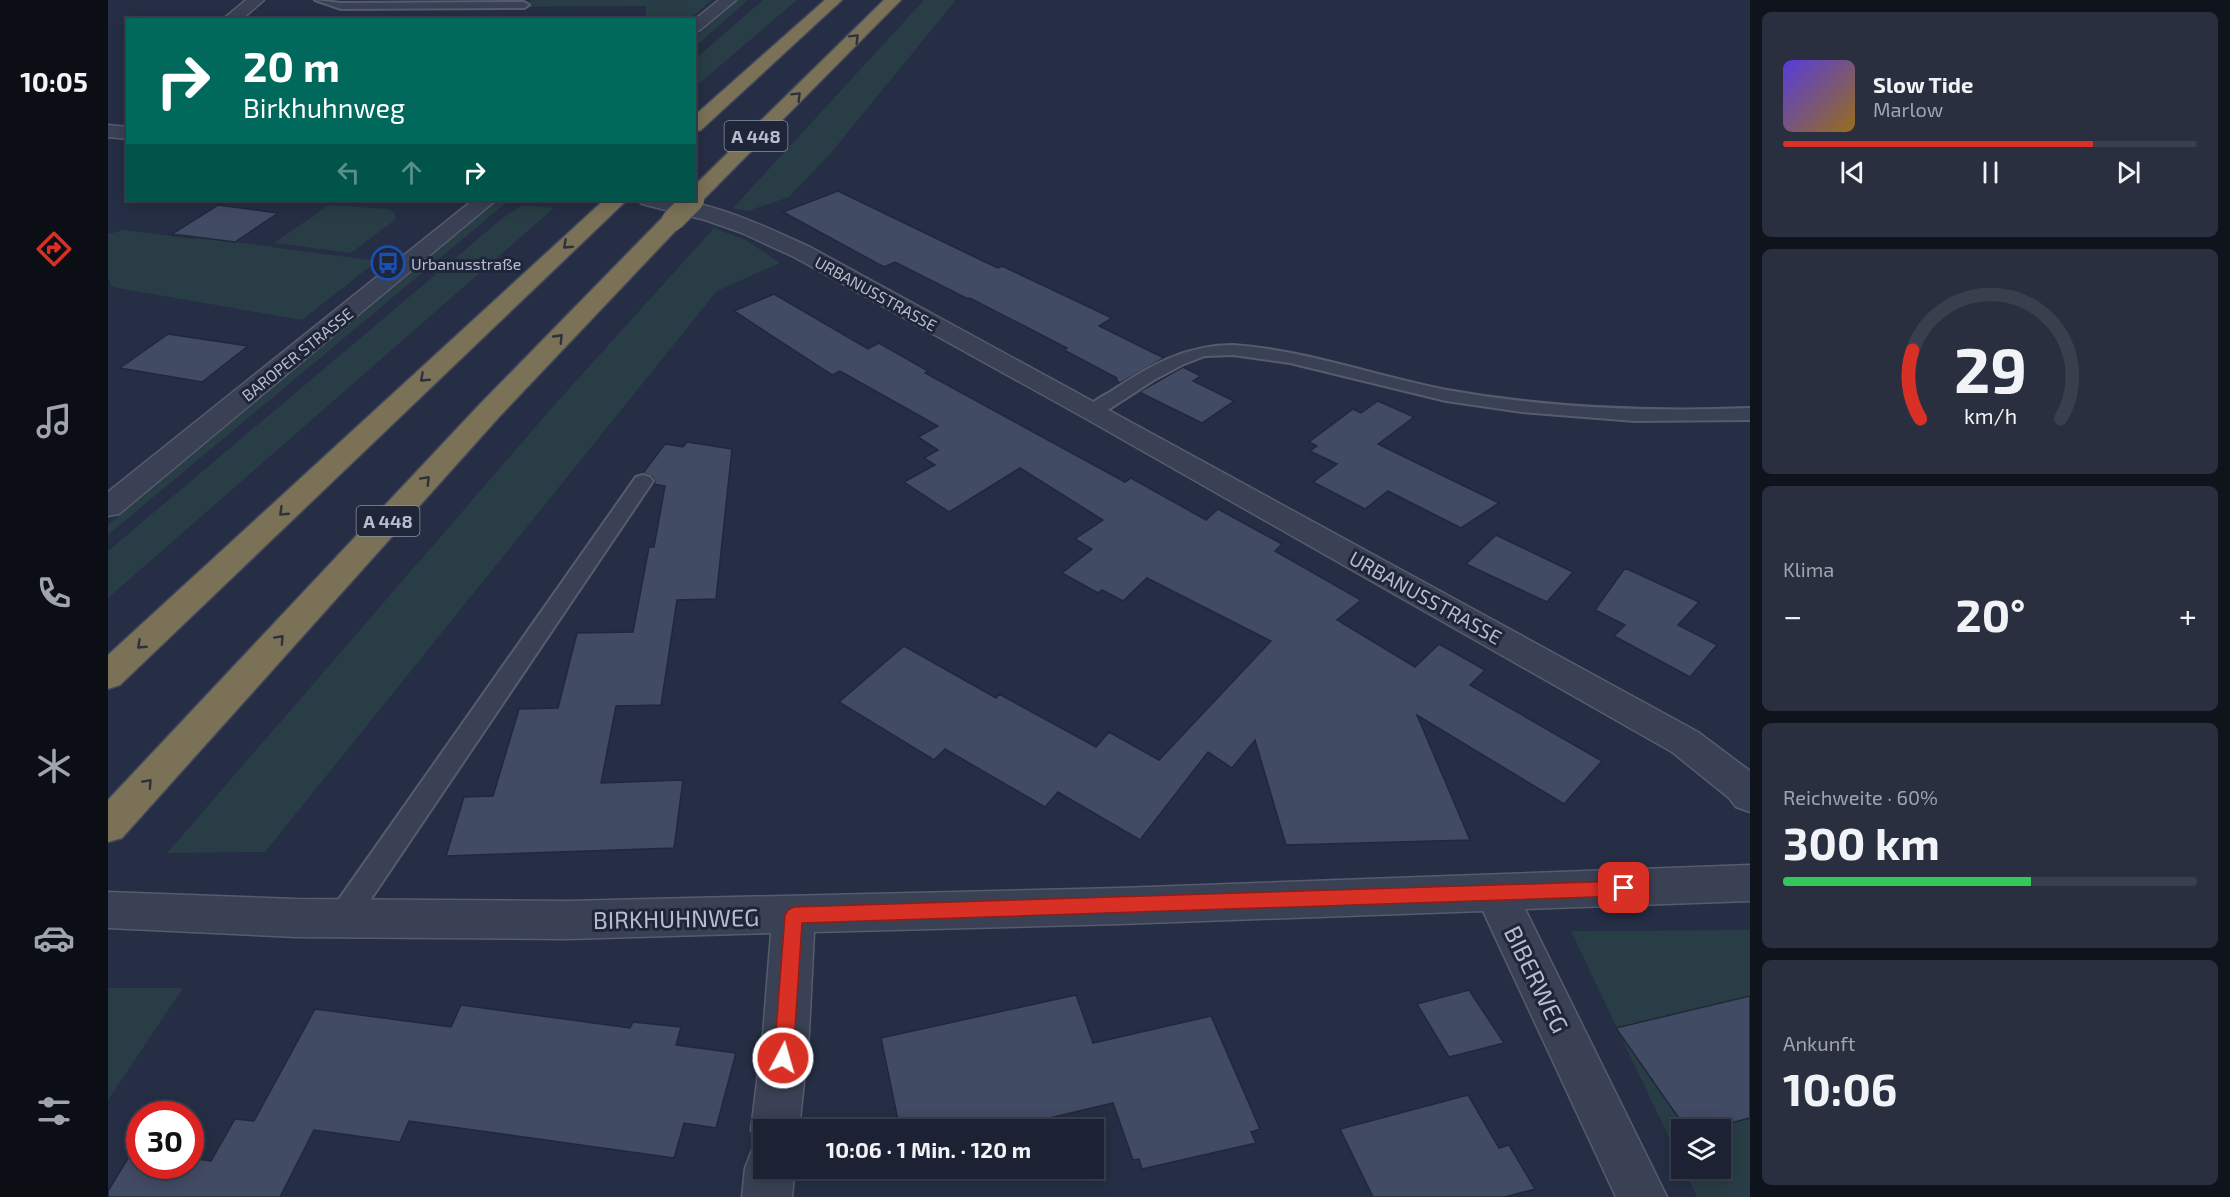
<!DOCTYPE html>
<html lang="de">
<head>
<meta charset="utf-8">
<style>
  body { margin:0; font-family:"Exo 2",sans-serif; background:#292f3f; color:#f1f3f6; height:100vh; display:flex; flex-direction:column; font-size:22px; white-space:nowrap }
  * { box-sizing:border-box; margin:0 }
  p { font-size:20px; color:#a0a4ac }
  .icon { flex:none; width:33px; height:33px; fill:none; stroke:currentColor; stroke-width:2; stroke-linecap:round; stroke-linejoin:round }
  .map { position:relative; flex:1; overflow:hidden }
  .details { display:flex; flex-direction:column; gap:12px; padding:12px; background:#0f131c; width:480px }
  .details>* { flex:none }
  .guide { position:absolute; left:18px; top:18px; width:570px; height:183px; border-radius:0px; box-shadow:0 3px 15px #0003,0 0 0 2px #3a3f4e; background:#00695c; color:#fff; overflow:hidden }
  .controls { position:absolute; left:1563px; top:1119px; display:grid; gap:12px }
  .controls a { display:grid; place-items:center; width:60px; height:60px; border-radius:0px; background:#1c2233; box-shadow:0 3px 15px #0003,0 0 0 2px #3a3f4e; font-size:30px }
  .speed { position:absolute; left:18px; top:1101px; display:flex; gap:12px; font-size:30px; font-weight:700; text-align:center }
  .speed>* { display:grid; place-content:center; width:78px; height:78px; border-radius:50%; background:#1c2233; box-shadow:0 3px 15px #0003,0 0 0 2px #3a3f4e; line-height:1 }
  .speed .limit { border:9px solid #d22; background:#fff; color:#111 }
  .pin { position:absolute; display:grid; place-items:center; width:51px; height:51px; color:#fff; margin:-26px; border-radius:12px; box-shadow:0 3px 9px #0006 }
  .me { position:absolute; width:66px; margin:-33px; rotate:6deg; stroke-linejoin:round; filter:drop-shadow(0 0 4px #0008) }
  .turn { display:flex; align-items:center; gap:21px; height:126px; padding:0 18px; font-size:27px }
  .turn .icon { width:78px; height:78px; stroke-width:2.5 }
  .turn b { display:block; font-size:42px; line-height:51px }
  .lanes { display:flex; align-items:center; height:57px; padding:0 18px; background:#0003; justify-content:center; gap:30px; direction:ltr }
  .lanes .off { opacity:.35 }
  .big { font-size:45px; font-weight:700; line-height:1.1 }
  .details .tile { flex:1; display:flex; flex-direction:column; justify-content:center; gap:9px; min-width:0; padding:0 21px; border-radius:9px; background:#292f3f }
  .details .dial { align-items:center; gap:0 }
  .dial svg { height:156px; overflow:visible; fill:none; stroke:#3a3f4e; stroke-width:7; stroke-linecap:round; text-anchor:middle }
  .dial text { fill:#f1f3f6; stroke:none }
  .song { display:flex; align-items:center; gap:18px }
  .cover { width:72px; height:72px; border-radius:9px; background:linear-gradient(135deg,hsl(250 70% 55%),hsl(40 70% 35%)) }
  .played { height:6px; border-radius:3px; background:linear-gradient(90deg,#d93025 75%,#3a3f4e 75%) }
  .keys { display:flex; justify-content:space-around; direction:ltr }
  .heat { display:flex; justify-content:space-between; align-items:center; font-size:33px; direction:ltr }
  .charge { height:9px; border-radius:4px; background:linear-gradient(90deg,#34c759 60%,#3a3f4e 0) }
  .trip { position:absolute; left:645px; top:1119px; width:351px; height:60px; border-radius:0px; background:#1c2233; box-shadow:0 3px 15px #0003,0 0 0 2px #3a3f4e; font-weight:700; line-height:60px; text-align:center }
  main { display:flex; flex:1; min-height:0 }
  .dock { display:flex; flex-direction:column; width:108px; justify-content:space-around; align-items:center; background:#0b0e14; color:#a0a4ac }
  .dock .icon { width:42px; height:42px }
  .dock .current { color:#d93025 }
  .dock b { font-size:27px; color:#f1f3f6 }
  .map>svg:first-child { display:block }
  .green { fill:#283d45 }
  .building { fill:#424b64; stroke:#21283b; stroke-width:1.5 }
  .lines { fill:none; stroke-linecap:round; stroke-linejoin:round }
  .service-casing { stroke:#565c6e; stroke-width:4 }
  .minor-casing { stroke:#565c6e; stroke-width:3 }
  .motorway-casing { stroke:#42495b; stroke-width:3 }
  .service { fill:#3a4154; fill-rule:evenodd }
  .minor { fill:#3a4154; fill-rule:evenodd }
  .motorway { fill:#7a7157; fill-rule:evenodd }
  .motorway-bridge-casing { stroke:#42495b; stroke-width:24; stroke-linecap:butt }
  .motorway-bridge { stroke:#7a7157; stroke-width:22 }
  .oneway { stroke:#2d313e }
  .route { fill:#d93025; stroke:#8d1f18; stroke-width:1.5 }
  .labels { text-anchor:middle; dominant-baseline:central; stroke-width:6; stroke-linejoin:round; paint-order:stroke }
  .far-poi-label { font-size:16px; fill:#b8bdcd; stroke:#1f2639; text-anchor:start }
  .far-street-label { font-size:16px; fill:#b8bdcd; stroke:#1f2639 }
  .shield { fill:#1f2639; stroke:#8a90a1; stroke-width:1.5 }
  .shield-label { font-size:18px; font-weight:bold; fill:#b8bdcd }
  .street-label { font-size:20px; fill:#b8bdcd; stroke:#1f2639 }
  .near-street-label { font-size:24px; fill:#b8bdcd; stroke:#1f2639 }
</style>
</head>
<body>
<main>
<nav class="dock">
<b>10:05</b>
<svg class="icon current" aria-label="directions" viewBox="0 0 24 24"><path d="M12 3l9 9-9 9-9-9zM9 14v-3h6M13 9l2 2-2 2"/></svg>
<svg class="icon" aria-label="music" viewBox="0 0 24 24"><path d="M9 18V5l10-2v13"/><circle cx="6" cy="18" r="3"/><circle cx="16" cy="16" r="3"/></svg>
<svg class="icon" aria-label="phone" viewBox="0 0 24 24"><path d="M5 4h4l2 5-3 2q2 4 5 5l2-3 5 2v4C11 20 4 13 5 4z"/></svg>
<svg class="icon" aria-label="climate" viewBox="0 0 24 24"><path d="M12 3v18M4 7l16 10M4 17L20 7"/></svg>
<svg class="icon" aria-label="car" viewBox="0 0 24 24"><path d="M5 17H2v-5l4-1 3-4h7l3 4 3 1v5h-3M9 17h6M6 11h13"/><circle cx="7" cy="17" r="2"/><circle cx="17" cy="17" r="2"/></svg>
<svg class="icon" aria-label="filters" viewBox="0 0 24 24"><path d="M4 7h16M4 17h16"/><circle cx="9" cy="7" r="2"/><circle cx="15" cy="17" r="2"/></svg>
</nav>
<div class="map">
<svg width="1642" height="1197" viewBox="0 0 1642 1197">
  <rect width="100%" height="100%" fill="#252e44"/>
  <path class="green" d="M423,0H604L581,20L527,19L529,16H538V6L418,7Z
    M630,0H640L587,47V37Z
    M655,0H689L587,87V59Z
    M816,0H848L722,154L681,197L640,211L625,208Z
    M389,201L399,202L0,535V525Z
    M221,205L279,209L287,213L288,219L243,253L166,243Z
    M415,205L446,208L0,598V551L397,216Z
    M606,228L638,240L672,263L609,291L157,852L59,853L449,402Z
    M16,230L85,239L89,237L269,261L194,320L4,287L0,278V234Z
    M1642,930V1197H1589L1576,1169L1612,1168V1130H1574L1573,1163L1463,931Z
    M0,988H75L0,1100Z"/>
  <path class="building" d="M730,191L877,262L890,268L894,266L1004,318L991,326L1056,358L1012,383L1008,380L1009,378L956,350L959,348L862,298L860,299L787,262L776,267L675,212Z
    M110,205L170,213L127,242L64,234Z
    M666,294L760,349L771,343L820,371L817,373L1017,482L1023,478L1098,520L1110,509L1174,544L1167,551L1253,600L1229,620L1307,667L1331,644L1377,670L1362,685L1494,761L1456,804L1309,715L1362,840L1178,845L1147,740L1124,768L1100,752L1032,840L950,792L937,807L837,749L826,760L731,702L796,646L888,698L891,694L988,747L1001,732L1051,760L1163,641L1039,578L1015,601L994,590L990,593L954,573L984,549L967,539L995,520L912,468L841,512L796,482L827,465L816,458L830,450L810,437L830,426L732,371L724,375L626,311Z
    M60,334L140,346L94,382L12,368Z
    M1075,367L1093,376L1085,381L1126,401L1094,423L1031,392Z
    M1270,401L1306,417L1270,444L1391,503L1353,528L1280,491L1257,509L1205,482L1229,464L1202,451L1209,446L1201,442L1245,409L1253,413Z
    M579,442L624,449L608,599L569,600L553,705L508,706L493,783L575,780L566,848L338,856L356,797L385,796L411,709L450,708L469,633L525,632L541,547H546L557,486L546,484L547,481L544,476L535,473L557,444L575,447Z
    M1388,535L1465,572L1439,602L1358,564Z
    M1517,568L1591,602L1570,625L1609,645L1582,677L1506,636L1517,625L1487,610Z
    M1361,990L1396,1043L1341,1057L1309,1004Z
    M968,995L985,1043L1103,1016L1152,1129L1143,1132L1148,1143L1034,1169L1031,1159L1025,1160L1005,1103L891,1130H792L773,1038Z
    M1642,996V1118L1596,1130H1579L1508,1028Z
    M353,1005L522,1028L525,1022L573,1027L568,1045L628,1053L608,1128L576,1123L566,1158L301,1121L292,1142L206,1130L172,1197H0V1191L25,1150L32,1151V1166H82V1158L103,1161L127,1119L146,1121L207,1009L343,1027Z
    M1360,1095L1391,1148L1401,1145L1427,1189L1397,1197H1265L1232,1129Z"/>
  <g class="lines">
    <g class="service-casing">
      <path id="service" d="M207,0L233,3L416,2L421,5L416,8L233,9Z
        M1125,345C1198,350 1267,376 1339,390C1439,408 1540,412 1642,408V420L1527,421L1414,412L1338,401L1182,363L1125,355L1097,356L1076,364L1046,380L992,415H978L976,411C981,403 993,397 1002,392C1041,366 1077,345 1125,345Z
        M535,475L542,477L545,481L244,927L234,931L224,927L220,918L224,909L528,477Z"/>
    </g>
    <g class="minor-casing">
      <path id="minor" d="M138,0H156L133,20H114Z
        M611,0H628L592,30L586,32V20Z
        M0,125L20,127V139L0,137Z
        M365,200H388L11,514L0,516V492Z
        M530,200C590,193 649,223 702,247L1590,732L1642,771V812L1628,807L1621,798L1564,752L975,417L686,257L634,233L597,220L534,204Z
        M1642,865V901L1417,909L1559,1197H1508L1375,911L1012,924L706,932L701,1034L691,1130H656V1168H687L684,1197H634L637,1168L644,1150L651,1148L643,1130L655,1034L663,933L459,939L187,937L0,928V892L187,899L459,901L1012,888Z"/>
    </g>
    <g class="motorway-casing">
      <path id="motorway" d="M717,0H734L593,130L586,132V116Z
        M776,0H793L593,202L586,204L579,202L576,200H586V186Z
        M496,200H519L12,685L0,689V655Z
        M565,213L573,215L576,220L573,225L392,416L14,838L0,842V800L372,404L557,215Z"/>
    </g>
    <use href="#service" class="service"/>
    <use href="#minor" class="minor"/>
    <use href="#motorway" class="motorway"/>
    <g class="motorway-bridge-casing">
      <path id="motorway-bridge" d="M565,220L585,200"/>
    </g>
    <use href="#motorway-bridge" class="motorway-bridge"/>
  </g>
  <defs><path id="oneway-chevron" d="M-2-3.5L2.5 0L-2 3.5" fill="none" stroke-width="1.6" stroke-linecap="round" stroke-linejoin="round" transform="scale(1.5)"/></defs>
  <g class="oneway">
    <use href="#oneway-chevron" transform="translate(747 38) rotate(-45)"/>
    <use href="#oneway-chevron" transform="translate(689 96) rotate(-45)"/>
    <use href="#oneway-chevron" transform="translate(459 245) rotate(137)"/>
    <use href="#oneway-chevron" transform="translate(451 338) rotate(-46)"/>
    <use href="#oneway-chevron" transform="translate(316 378) rotate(137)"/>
    <use href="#oneway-chevron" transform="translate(318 480) rotate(-47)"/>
    <use href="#oneway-chevron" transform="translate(175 512) rotate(136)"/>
    <use href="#oneway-chevron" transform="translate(172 639) rotate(-47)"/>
    <use href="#oneway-chevron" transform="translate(33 645) rotate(137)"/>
    <use href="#oneway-chevron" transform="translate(40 783) rotate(-47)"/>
  </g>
  <path class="route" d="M1516,881L1522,883L1525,888L1522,894L1516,896L694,923L685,1058L682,1065L675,1067L669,1065L666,1058L677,915L680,910L686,907Z"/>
  <defs>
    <g id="bus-ring" transform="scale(1.725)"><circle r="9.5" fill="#1f2639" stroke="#1a4fb4" stroke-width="1.5"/><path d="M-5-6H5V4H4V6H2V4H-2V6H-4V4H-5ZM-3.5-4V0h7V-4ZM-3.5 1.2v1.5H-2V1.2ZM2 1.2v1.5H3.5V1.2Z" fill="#1a4fb4"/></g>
  </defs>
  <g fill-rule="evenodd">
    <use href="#bus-ring" x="280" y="263"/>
  </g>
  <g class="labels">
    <g class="far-poi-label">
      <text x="303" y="263">Urbanusstraße</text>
    </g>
    <g class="far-street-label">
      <text transform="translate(768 293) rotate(29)">URBANUSSTRASSE</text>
      <text transform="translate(189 354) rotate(-39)">BAROPER STRASSE</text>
    </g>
    <g class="shield">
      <rect x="616.5" y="121" width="63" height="30" rx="4.5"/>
      <rect x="248.5" y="506" width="63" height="30" rx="4.5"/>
    </g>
    <g class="shield-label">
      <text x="648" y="136">A 448</text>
      <text x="280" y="521">A 448</text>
    </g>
    <g class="street-label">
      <text transform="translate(1318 597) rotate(29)">URBANUSSTRASSE</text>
    </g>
    <g class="near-street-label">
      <text transform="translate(568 918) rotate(-1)">BIRKHUHNWEG</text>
      <text transform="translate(1429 979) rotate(64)">BIBERWEG</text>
    </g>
  </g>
</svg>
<div class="controls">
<a><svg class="icon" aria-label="layers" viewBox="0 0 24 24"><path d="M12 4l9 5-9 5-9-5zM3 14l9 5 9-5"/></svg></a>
</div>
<div class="speed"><div class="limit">30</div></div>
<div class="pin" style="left:1516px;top:888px;background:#d93025"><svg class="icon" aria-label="arrive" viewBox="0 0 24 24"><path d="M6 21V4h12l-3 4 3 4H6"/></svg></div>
<svg class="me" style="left:675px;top:1058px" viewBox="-20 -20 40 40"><circle r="17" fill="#d93025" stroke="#fff" stroke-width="3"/><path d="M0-11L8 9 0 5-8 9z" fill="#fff"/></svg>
<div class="trip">10:06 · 1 Min. · 120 m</div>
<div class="guide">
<div class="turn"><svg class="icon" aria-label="right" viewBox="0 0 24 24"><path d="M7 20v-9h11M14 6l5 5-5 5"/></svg><div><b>20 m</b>Birkhuhnweg</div></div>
<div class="lanes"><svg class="icon off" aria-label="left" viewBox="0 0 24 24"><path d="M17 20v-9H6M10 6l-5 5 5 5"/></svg><svg class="icon off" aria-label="ahead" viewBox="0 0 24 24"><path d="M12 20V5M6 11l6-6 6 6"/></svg><svg class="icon" aria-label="right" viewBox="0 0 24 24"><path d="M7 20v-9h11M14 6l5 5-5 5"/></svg></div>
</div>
</div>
<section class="details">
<div class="tile">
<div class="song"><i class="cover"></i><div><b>Slow Tide</b><p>Marlow</p></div></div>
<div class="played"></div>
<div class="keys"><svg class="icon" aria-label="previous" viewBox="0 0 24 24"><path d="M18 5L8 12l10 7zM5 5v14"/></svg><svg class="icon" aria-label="pause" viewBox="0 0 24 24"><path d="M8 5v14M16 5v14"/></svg><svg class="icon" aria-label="next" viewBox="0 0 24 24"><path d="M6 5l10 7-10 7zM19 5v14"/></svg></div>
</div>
<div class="tile dial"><svg viewBox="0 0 100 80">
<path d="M14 69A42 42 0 1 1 86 69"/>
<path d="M14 69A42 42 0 0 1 10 34" stroke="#d93025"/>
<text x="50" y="56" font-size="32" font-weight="700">29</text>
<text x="50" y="72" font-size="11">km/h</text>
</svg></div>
<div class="tile"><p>Klima</p>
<div class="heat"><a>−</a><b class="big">20°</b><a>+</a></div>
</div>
<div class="tile"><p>Reichweite · 60%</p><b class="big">300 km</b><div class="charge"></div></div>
<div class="tile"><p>Ankunft</p><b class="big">10:06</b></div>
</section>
</main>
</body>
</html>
